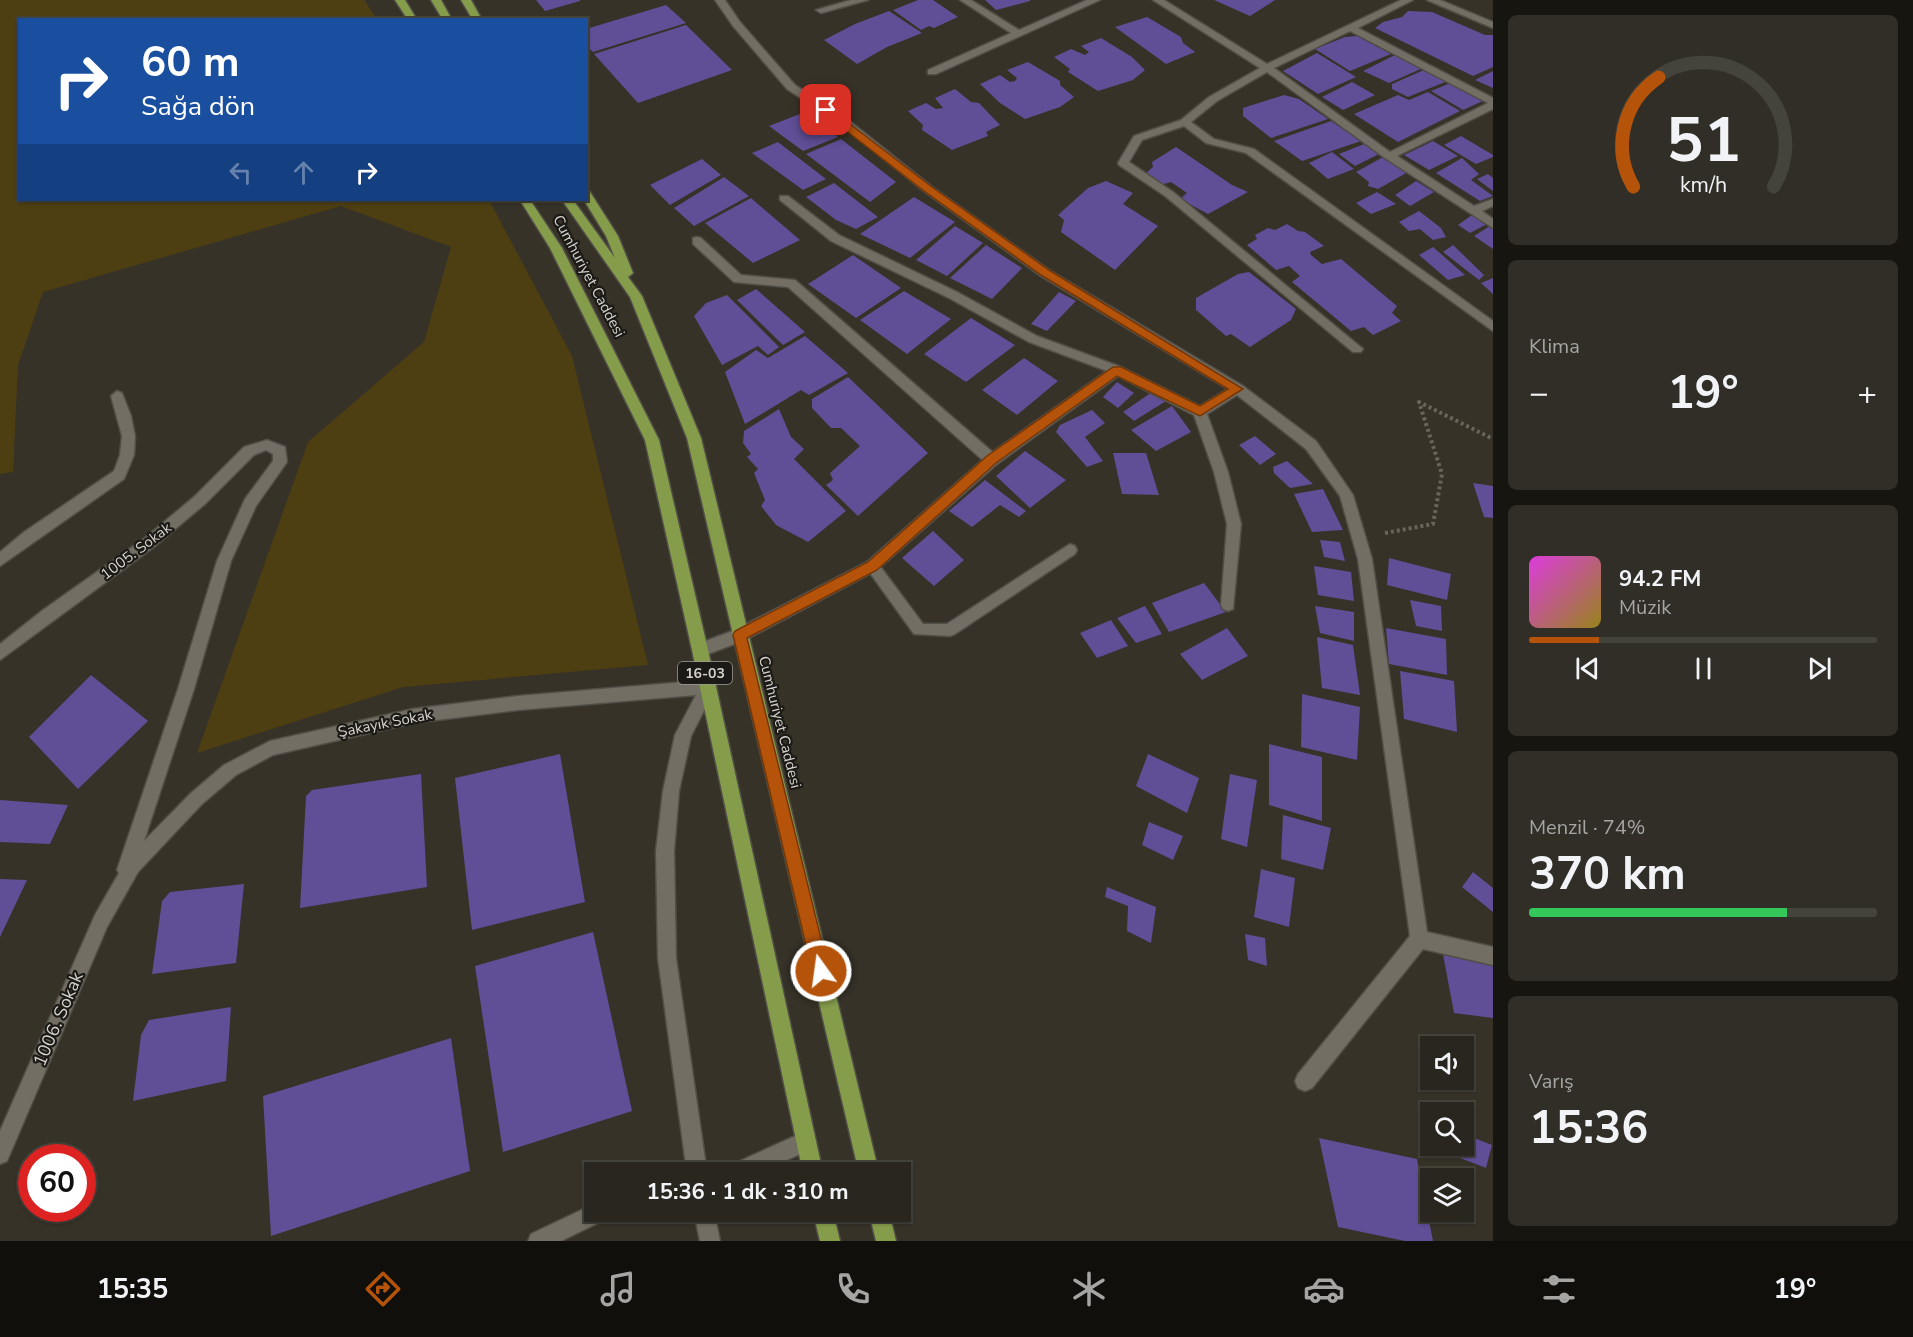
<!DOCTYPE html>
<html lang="tr">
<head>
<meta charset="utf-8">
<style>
  body { margin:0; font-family:"Nunito Sans",sans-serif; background:#302e27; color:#f1f3f6; height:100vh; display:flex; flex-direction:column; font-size:22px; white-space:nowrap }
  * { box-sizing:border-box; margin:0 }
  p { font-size:20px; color:#a5a5a4 }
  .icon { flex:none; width:33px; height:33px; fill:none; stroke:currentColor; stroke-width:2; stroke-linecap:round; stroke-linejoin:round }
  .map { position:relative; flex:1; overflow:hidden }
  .details { display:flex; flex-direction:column; gap:15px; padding:15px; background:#161510; width:420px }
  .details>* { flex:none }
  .hud { position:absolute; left:18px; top:18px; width:570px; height:183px; border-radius:0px; box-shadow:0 2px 4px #0004,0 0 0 2px #44433c; background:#1a4fa0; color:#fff; overflow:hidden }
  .controls { position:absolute; left:1420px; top:1036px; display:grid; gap:12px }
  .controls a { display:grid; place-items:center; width:54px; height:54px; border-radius:0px; background:#28261e; box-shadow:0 2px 4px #0004,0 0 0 2px #44433c; font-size:30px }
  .speed { position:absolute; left:18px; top:1144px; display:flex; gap:12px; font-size:30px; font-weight:700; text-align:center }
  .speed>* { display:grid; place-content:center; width:78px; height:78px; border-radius:50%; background:#28261e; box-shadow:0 2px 4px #0004,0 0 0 2px #44433c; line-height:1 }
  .speed .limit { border:9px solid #d22; background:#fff; color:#111 }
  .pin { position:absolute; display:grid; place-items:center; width:51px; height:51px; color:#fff; margin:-26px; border-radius:12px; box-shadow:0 3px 9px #0006 }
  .me { position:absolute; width:66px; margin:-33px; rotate:346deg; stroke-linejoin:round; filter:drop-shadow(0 0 4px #0008) }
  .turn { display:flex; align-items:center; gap:21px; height:126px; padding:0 24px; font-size:27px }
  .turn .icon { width:78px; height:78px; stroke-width:2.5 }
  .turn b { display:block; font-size:42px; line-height:51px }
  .lanes { display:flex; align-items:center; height:57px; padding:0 24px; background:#0003; justify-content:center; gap:30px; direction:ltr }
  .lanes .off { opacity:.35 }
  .big { font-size:45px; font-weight:700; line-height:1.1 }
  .details .widget { flex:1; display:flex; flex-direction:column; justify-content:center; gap:9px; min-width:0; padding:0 21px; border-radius:9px; background:#302e27 }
  .details .dial { align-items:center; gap:0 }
  .dial svg { height:156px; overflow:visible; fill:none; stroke:#44433c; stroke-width:7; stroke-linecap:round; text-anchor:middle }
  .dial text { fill:#f1f3f6; stroke:none }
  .song { display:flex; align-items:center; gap:18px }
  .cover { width:72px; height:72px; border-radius:9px; background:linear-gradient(135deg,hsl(300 70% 55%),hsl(50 70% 35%)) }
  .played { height:6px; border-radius:3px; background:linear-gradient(90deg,#b45309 20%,#44433c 20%) }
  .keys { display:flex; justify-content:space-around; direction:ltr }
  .heat { display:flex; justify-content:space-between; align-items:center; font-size:33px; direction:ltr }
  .charge { height:9px; border-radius:4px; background:linear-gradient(90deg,#34c759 74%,#44433c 0) }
  .trip { position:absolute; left:584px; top:1162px; width:327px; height:60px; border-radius:0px; background:#28261e; box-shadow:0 2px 4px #0004,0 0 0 2px #44433c; font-weight:700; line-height:60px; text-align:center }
  .tab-bar { display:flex; height:96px; justify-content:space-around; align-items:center; background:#100f0c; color:#a5a5a4 }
  .tab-bar .icon { width:42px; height:42px }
  .tab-bar .on { color:#b45309 }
  .tab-bar b { font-size:27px; color:#f1f3f6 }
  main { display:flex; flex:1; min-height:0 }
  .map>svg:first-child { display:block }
  .green { fill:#4e3f12 }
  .building { fill:#604e96 }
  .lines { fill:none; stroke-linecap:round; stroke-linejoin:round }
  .lane-casing { stroke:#514e46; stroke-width:3 }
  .street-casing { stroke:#514e46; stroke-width:3 }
  .secondary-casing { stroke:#514e46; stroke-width:3 }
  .primary-casing { stroke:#514e46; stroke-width:3 }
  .path { stroke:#69655c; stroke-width:4; stroke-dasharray:3 3; stroke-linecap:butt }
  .lane { fill:#726e63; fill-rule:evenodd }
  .street { fill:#726e63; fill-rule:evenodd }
  .secondary { fill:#726e63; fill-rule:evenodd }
  .primary { fill:#859d4b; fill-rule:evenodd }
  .route { fill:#b45309; stroke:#753606; stroke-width:1.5 }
  .labels { text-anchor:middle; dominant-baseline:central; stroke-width:4.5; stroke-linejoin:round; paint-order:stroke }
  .shield { fill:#1c1a16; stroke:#9e9c96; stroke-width:1.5 }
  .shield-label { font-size:14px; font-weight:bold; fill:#d6d3cd }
  .street-label { font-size:15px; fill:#d6d3cd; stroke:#1c1a16 }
  .near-street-label { font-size:18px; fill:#d6d3cd; stroke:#1c1a16 }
</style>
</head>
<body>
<main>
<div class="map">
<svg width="1493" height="1241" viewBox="0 0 1493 1241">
  <rect width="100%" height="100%" fill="#363228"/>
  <path class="green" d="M0,0H364L377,19L20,20V200H489L572,356L648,665L403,687L197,753L308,442L424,342L451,247L341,206L43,292L18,365L13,472L0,474Z"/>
  <path class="building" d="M536,0H580V1L545,11Z
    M918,0H933L958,17L934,28L929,26L921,30L893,10Z
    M985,0H1030V1L996,10Z
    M1214,0H1275L1250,16Z
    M666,5L686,23L593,52L586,45V29Z
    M889,11L922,33L887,47L857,64L824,40L855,24Z
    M1408,11L1432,12L1485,35H1493V67L1473,76L1375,28L1383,22L1402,17Z
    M1147,17L1181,37L1183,43L1195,52L1166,64L1115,27Z
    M686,25L732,70L638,103L594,54Z
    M1357,36L1391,54L1350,71L1315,49L1345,37Z
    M1101,38L1132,57L1145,70L1133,80L1098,91L1068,72L1070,69L1054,57L1071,49L1085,55L1089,52L1081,46Z
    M1317,53L1356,77L1318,94L1283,71Z
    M1397,54L1423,68L1389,83L1363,71Z
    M1028,62L1060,81V85L1074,97L1060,107L1025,119L1000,103L980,84L1000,75L1010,82L1015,81L1017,78L1007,70Z
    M1426,69L1450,80L1408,97L1392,89V84Z
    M1493,71V88L1475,80Z
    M1352,82L1375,95L1343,110L1322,97Z
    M1453,82L1485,100L1463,110L1431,91Z
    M955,89L971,102L979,103L1000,125L986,132L988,136L952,150L922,130L923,125L908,111L926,103L936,109L943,108L935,98Z
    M1428,92L1460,111L1398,142L1354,114L1398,95L1409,100Z
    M1284,95L1299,99L1328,119L1271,138L1243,116V108Z
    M805,112L838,137L803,151L769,126Z
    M1331,121L1361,141L1302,161L1274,141Z
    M1461,136L1493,155V157L1476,164L1444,145Z
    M841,139L896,182L870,202L806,154Z
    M1433,141L1458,156L1429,170L1404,155Z
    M778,142L826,179L803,190L752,153Z
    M1364,144L1379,154L1355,166L1339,154Z
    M1176,147L1232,185L1248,192L1208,214L1180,199L1187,193L1171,182L1161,185L1145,174L1153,167L1152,162Z
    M1332,152L1354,169L1328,179L1309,163Z
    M1383,157L1408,172L1378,189L1368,186L1369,182L1356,172Z
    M1462,158L1479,174L1471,180L1493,196L1480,201L1436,173Z
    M702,159L721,175L670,205L650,185Z
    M1488,174L1493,178V191L1477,179Z
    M724,177L749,196L694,226L674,208Z
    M1106,181L1133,193L1123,204L1158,226L1115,270L1061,232L1064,220L1058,215L1088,188Z
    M1416,181L1434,192L1410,206L1395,195Z
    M834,183L878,217L856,229L836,220L806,197Z
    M1377,192L1396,204L1371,214L1356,203Z
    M914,197L955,222L910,258L860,234Z
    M751,198L800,240L753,263L705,223Z
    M1419,211L1441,228L1446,237L1433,240L1420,229L1409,231L1399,222Z
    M1472,215L1487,224L1470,233L1458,225Z
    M1287,224L1298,231L1305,232L1324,246L1310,252L1311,255L1322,264L1341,259L1397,306L1392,313L1401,321L1373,335L1364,327L1351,331L1292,282L1300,276L1289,266L1276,270L1247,245L1257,239L1255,235L1268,228L1275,230Z
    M955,226L983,243L947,276L916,260Z
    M1490,226L1493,228V249L1474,236Z
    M986,245L1022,268L992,299L950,278Z
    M1453,245L1484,275L1479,280L1443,252Z
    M1433,247L1465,275L1448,280L1419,255Z
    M853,255L901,288L856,318L808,284Z
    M1249,272L1296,309L1291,320L1250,347L1231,334L1226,336L1196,310V298L1238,274Z
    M1493,278V294L1481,283Z
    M756,289L805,332L783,345L737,300Z
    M904,291L951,319L907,354L860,320Z
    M1059,292L1076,301L1047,331L1031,324Z
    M727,295L779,347L768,355L758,346L722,365L694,316L706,303Z
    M971,318L1015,345L966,382L924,354Z
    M805,336L848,373L809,395L801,390L745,424L725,372L756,350L768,358Z
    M1024,358L1058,381L1017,415L982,390Z
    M848,377L928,453L858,516L826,485L833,480L830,473L860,446L841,428H831L812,408V399Z
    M1117,382L1134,393L1118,408L1103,397Z
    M1152,392L1166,401L1134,421L1123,412Z
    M1172,406L1191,432L1156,451L1131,430Z
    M779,409L791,437L804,449L794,459L846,511L808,542L776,525L761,506L765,500L754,473L758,469L747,457L751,454L743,443L744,431Z
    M1092,410L1105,423L1085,437L1103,461L1087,467L1056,432L1060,425Z
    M1255,436L1276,454L1260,465L1239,445Z
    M1025,451L1066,480L1030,508L996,476Z
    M1113,453H1146L1159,495L1122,494Z
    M1287,461L1313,484L1290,488L1274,473L1273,467Z
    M985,480L1026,511L1019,517L1000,505L972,527L949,511Z
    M1473,483L1493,486V518L1484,517Z
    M1323,489L1343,530L1312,532L1294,494Z
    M933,531L964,560L934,586L902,558Z
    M1320,540L1340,542L1345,561L1324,557Z
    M1389,558L1451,574L1447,600L1387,585Z
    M1314,566L1351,572L1354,601L1318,595Z
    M1204,583L1226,612L1169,632L1152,603Z
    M1410,600L1441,606L1442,631L1416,626Z
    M1145,606L1162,634L1136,643L1117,618Z
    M1315,606L1354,612V641L1320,633Z
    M1111,620L1128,646L1097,658L1080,633Z
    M1227,628L1248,656L1202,680L1180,654Z
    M1386,628L1446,639L1447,675L1389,664Z
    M1317,637L1353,645L1360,695L1322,688Z
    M1400,671L1454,681L1457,732L1404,719Z
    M91,675L148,721L78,789L29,737Z
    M1302,694L1360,707L1357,760L1301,747Z
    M1269,744L1322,757V821L1269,805Z
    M560,754L585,902L472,930L455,778Z
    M1148,754L1199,778L1187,813L1136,786Z
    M421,774L427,887L300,908L306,796L312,790Z
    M1230,774L1257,780L1247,847L1221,839Z
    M0,800L68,805L50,844L0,842Z
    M1283,815L1331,828L1323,870L1281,859Z
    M1149,822L1183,836L1173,860L1142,845Z
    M1261,869L1295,878L1289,927L1254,917Z
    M1473,872L1493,888V912L1462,887Z
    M0,879L27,880L0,937Z
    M244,884L236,963L152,974L162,901L170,892Z
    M1107,887L1156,907L1151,943L1127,931L1128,906L1105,897Z
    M593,932L632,1111L503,1152L475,966Z
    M1245,934L1265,938L1267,966L1248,960Z
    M1442,949L1493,959V1018L1454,1013Z
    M231,1007L226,1081L133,1101L141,1035L149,1020Z
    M451,1038L470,1171L271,1236L263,1096Z
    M1464,1134L1492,1145L1486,1168L1455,1156L1454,1146H1464Z
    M1319,1138L1417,1159L1433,1241H1405L1338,1227Z"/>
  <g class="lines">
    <g class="lane-casing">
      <path id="lane" d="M851,0H868L821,13L816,10Z
        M960,0H971L1019,30L1087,0H1100L936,74H928V70L1011,33Z
        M697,237L701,238L741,275L795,280L997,456L999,460L997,464H987L788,287L734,282L693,244V238Z
        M1070,544L1075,546L1077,550L1075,554L955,634L950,636L914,634L865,566L867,562H877L923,624H947Z"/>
    </g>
    <g class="street-casing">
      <path id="street" d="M715,0H725L740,22L795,85L847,119L932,187L1049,270L1243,386L1316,441L1353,495L1372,559L1427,932L1493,947V965L1423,949L1312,1088L1305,1091L1298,1088L1295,1081L1298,1074L1410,936L1358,559L1340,496L1306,449L1237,395L1207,414L1228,472L1241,524L1233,609L1228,611L1223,609L1221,605L1227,524L1214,472L1194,415L1118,376L997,464L877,570L745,640L700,657L695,655L692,650L695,645L735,630L867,562L987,456L1107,371L1029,342L949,298L831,241L780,200V196H788L839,235L957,292L1037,336L1121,367L1200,406L1228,389L1041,276L924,191L839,123L787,89L733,26Z
        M1153,0H1164L1267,64L1401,0H1413L1358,28L1493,98V109L1397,156L1474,206L1493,199V206L1482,211L1493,219V228L1385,158L1267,72L1217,101L1191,122L1214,139L1254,149L1493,321V331L1246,153L1206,143L1184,126L1142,140L1129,162L1173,192L1363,349L1361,352H1353L1165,196L1119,165L1118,163L1134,136L1181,120L1209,97L1260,68ZM1350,31L1488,103L1390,152L1274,68Z
        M117,391L122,393L131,416L135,436L134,455L124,479L0,566V552L24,532L114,471L120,455L122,436L111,396Z
        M267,440L285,447L287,462L256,506L231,561L194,689L144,841L190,794L224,765L270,741L413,709L518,696L708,680L714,682L716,687L691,736L679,791L674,851L676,958L707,1173H687L658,958L656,851L663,791L675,735L696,695L518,710L413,723L273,755L236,775L202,804L138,872L107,927L7,1161L0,1164V1131L95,915L119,873L117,870L178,689L217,561L245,499L273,461V454L266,450L254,455L205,504L155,546L0,660V644L43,610L145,538L195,496L244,447Z
        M806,1131L813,1134L816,1141L813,1148L759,1173H726L729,1166Z
        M594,1204V1212H609L606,1219L561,1241H528L531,1234Z
        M694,1212H714L720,1241H700Z"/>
    </g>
    <g class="secondary-casing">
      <path id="secondary" d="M1427,0H1440L1493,22V28Z"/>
    </g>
    <g class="primary-casing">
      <path id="primary" d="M395,0H405L417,20H408Z
        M431,0H441L452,20H443Z
        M461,0H471L482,20H473Z
        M586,191L590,192L618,236L633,273L628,277L642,296L701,438L879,1173H859L687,438L630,297L562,200H573L615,258L606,236L584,200H586Z
        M520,200H530L562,248L659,440L708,650L823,1173H803L692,650L645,440L550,248Z
        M813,1212H833L840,1241H820Z
        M869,1212H889L896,1241H876Z"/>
    </g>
    <path class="path" d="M1385,533L1433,524L1442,474L1419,402L1493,439"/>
    <use href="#lane" class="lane"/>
    <use href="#street" class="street"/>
    <use href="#secondary" class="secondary"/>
    <use href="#primary" class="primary"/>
  </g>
  <path class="route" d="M822,108H829L932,187L1049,270L1243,389L1200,416L1117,376L996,463L877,570L747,638L829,971L827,977L821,980L815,977L812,971L733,635L735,631L868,562L987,456L1113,367H1121L1200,406L1228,389L1041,275L924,191L822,112Z"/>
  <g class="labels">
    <rect class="shield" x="678" y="662" width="54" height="22" rx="4.5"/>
    <g class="shield-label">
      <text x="705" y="673">16-03</text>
    </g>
    <g class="street-label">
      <text transform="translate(589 276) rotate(62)">Cumhuriyet Caddesi</text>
      <text transform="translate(136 551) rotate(-37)">1005. Sokak</text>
      <text transform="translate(780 722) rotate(76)">Cumhuriyet Caddesi</text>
      <text transform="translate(385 723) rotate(-11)">Şakayık Sokak</text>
    </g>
    <g class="near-street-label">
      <text transform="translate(58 1019) rotate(-67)">1006. Sokak</text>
    </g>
  </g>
</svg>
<div class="controls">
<a><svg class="icon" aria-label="sound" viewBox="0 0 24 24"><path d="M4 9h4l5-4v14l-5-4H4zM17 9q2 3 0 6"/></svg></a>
<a><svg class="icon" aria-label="search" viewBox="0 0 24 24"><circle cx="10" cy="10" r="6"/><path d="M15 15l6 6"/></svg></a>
<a><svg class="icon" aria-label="layers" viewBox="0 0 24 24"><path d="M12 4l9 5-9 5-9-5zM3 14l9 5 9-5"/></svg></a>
</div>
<div class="speed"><div class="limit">60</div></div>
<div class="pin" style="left:826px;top:110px;background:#d93025"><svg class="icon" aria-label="arrive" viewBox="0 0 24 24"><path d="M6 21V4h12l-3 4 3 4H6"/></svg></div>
<svg class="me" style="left:821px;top:971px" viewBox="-20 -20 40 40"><circle r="17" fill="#b45309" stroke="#fff" stroke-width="3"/><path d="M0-11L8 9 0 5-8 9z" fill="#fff"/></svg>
<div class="trip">15:36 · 1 dk · 310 m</div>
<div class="hud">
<div class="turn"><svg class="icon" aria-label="right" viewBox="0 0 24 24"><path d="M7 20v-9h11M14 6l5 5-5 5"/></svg><div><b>60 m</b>Sağa dön</div></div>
<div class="lanes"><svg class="icon off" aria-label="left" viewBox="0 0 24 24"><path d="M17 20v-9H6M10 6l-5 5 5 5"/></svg><svg class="icon off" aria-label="ahead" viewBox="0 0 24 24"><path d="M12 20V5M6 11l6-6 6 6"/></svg><svg class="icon" aria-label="right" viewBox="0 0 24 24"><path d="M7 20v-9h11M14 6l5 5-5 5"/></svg></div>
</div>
</div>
<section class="details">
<div class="widget dial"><svg viewBox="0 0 100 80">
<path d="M14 69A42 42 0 1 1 86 69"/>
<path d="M14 69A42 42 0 0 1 27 13" stroke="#b45309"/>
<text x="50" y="56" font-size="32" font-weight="700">51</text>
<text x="50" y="72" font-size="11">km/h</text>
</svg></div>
<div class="widget"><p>Klima</p>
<div class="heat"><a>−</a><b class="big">19°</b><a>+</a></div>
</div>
<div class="widget">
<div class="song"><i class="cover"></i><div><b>94.2 FM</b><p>Müzik</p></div></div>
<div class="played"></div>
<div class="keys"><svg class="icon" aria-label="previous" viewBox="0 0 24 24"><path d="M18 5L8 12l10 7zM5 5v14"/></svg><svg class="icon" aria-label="pause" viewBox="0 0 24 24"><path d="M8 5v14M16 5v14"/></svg><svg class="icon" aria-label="next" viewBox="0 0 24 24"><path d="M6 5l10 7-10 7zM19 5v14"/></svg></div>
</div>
<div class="widget"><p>Menzil · 74%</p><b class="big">370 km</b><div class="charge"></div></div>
<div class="widget"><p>Varış</p><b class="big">15:36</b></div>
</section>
</main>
<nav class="tab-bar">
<b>15:35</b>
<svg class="icon on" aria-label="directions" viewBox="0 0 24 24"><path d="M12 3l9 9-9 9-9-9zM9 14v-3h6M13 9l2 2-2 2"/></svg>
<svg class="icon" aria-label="music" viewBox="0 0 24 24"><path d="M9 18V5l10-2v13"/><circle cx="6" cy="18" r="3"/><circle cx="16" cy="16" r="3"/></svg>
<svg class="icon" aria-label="phone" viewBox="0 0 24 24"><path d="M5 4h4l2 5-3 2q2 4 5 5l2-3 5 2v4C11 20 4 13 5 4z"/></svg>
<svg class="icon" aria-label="climate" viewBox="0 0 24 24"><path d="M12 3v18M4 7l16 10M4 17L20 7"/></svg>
<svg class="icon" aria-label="car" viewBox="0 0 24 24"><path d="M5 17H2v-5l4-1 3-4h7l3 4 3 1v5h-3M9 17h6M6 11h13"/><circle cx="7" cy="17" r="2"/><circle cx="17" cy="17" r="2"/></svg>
<svg class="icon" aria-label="filters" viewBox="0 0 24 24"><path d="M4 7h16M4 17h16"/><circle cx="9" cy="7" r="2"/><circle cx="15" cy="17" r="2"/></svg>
<b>19°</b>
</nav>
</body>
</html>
